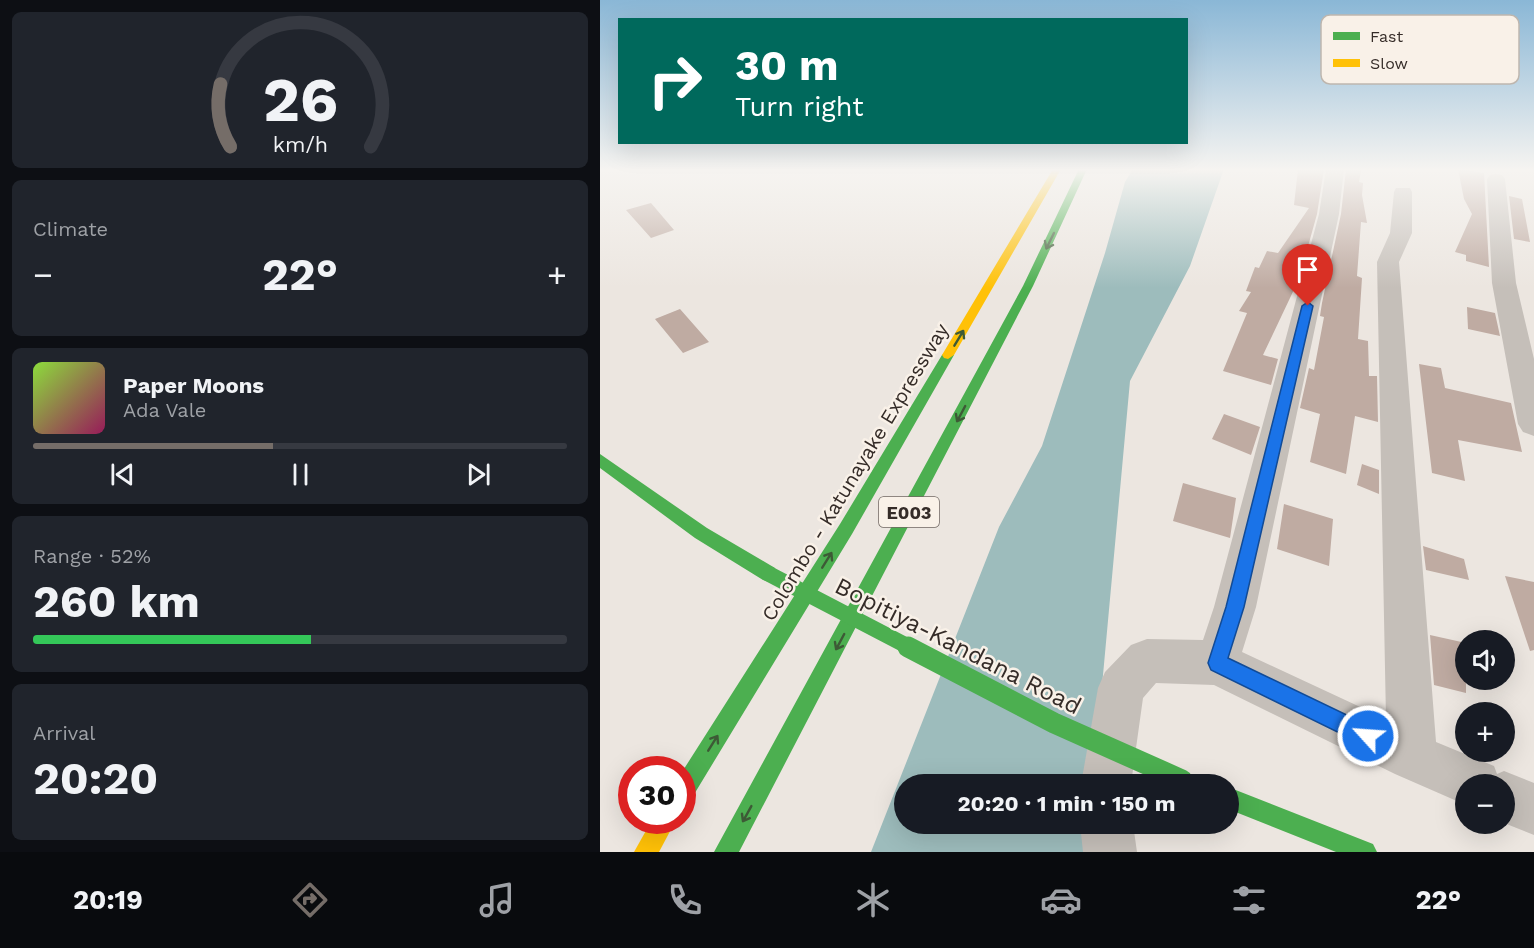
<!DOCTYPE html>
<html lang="en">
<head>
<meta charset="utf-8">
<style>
  body { margin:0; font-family:"Work Sans",sans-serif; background:#20242c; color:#f1f3f6; height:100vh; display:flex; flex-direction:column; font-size:22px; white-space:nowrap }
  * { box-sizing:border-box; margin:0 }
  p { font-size:20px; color:#9ea1a6 }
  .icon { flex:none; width:33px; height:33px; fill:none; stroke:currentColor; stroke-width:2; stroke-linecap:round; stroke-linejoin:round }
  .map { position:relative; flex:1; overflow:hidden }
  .details { display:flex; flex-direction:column; gap:12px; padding:12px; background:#0d0f14; width:600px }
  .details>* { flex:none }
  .hud { position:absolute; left:18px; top:18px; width:570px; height:126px; border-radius:0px; box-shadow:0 6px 24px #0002; background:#00695c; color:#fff; overflow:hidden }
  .controls { position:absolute; left:855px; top:630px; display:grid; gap:12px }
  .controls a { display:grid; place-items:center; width:60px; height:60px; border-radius:50%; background:#171b24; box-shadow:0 6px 24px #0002; font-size:30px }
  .speed { position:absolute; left:18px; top:756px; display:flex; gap:12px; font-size:30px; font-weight:700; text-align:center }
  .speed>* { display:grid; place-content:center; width:78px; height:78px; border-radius:50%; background:#171b24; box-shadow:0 6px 24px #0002; line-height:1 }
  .speed .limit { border:9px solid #d22; background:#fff; color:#111 }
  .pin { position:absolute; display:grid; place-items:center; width:51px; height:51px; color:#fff; margin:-62px -26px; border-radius:50% 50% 50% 0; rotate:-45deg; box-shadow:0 0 6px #0007 }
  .pin .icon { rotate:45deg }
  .me { position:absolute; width:66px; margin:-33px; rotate:296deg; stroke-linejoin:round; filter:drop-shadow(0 0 4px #0008) }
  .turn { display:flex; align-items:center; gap:21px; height:126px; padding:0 18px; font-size:27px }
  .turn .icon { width:78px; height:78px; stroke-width:2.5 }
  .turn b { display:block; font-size:42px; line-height:51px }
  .big { font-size:45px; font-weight:700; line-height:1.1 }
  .details .widget { flex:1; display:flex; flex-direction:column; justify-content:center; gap:9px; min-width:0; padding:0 21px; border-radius:9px; background:#20242c }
  .details .dial { align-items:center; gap:0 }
  .dial svg { height:156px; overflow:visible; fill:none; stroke:#363941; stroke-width:7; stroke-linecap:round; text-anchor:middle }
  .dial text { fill:#f1f3f6; stroke:none }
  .song { display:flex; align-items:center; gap:18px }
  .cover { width:72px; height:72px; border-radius:9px; background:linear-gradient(135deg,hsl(90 70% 55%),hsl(330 70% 35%)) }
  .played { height:6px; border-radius:3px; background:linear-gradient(90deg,#756d68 45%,#363941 45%) }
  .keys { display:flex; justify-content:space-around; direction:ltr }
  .heat { display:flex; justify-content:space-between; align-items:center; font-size:33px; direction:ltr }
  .charge { height:9px; border-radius:4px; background:linear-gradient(90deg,#34c759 52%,#363941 0) }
  .trip { position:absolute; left:294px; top:774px; width:345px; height:60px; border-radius:30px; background:#171b24; box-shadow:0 6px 24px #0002; font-weight:700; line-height:60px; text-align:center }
  .tab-bar { display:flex; height:96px; justify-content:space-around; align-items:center; background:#090b0e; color:#9ea1a6 }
  .tab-bar .icon { width:42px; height:42px }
  .tab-bar .on { color:#756d68 }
  .tab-bar b { font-size:27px; color:#f1f3f6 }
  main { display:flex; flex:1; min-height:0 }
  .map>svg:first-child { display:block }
  .water { fill:#9dbcbc }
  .building { fill:#bfaba2 }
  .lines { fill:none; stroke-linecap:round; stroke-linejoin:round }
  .street { fill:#c5bfb9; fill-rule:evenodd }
  .fast { fill:#4caf50; fill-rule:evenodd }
  .slow { fill:#ffc107; fill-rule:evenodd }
  .fast-bridge-far1 { stroke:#4caf50; stroke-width:16 }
  .fast-bridge { stroke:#4caf50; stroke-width:21 }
  .oneway { stroke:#3d5a36 }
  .route { fill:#1a73e8; stroke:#114b97; stroke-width:1.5 }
  .labels { text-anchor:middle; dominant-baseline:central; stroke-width:5; stroke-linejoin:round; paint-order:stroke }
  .shield { fill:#f9f1e8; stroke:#706762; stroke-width:1.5 }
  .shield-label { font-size:18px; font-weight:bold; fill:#352c28 }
  .street-label { font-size:20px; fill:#352c28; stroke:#f9f1e8 }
  .near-street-label { font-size:24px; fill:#352c28; stroke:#f9f1e8 }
  .key { fill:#f9f1e8; stroke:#beb6ae; stroke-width:1.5 }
  .key-label { font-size:16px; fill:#352c28 }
</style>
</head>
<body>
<main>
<section class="details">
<div class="widget dial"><svg viewBox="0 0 100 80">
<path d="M14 69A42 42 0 1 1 86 69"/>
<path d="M14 69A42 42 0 0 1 9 37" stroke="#756d68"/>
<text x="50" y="56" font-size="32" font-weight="700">26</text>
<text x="50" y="72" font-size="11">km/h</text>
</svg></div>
<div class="widget"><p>Climate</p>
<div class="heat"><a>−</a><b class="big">22°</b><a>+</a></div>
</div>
<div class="widget">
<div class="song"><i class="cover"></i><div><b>Paper Moons</b><p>Ada Vale</p></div></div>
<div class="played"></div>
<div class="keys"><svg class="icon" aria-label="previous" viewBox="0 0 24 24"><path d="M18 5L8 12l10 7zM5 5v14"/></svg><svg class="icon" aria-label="pause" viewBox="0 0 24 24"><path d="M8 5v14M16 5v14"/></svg><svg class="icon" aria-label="next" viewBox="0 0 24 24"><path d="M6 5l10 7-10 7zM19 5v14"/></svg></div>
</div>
<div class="widget"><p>Range · 52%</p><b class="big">260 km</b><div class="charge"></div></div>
<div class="widget"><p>Arrival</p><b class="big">20:20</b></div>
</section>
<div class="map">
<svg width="934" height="852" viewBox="0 0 934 852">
  <rect width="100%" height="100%" fill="#ece6e0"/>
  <path class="water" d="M533,169H624L590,266L530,381L493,784H304V824H489L487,852H271L399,527L442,446L505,253L525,182Z"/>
  <path class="building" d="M698,169H724L717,214L699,279L663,355L678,359L671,385L623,371L647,313L639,311L651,292L646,291L655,267L659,268L667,251L678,253L709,208L694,205Z
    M746,169L761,171L759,182L763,183L762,195L767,223L761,222L757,276L762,278L758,339L768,341L769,376H777L778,422L755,416L746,474L710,462L720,414L700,408L709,368L714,370L724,317L720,316L722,303L741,214Z
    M858,169L884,173L889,267L866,261V255L855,252L872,214L864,199Z
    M909,196L922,199L930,242L914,239Z
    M51,203L74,230L51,238L26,210Z
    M867,307L895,313L900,336L868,329Z
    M80,309L109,342L83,353L55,319Z
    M819,364L841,368L845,388L911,403L922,452L858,440L865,481L832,473Z
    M624,414L660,427L651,455L612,439Z
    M762,464L779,470V494L757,485Z
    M583,483L636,498L630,538L573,521Z
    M684,504L733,519L729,566L677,549Z
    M823,546L864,559L869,580L826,570Z
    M905,576L934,582V650L930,651Z
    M830,635L866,643V693L834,685Z"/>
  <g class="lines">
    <path class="street" d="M726,169H744L739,214L656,607L642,652L786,719L777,262L790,233L794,192L796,188H810L812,192V233L799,262L836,742L894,766L897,774L904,771L934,783V835L904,823V784H866V805L795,774L614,685L556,683L543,698L531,784H481L498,688L505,672L531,645L547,639L603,640L614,607L719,214Z
      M896,174L902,175L905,179L916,283L934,359V436L923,432L918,424L892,283L887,179L890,175Z
      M480,824H533L537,852H483Z"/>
    <path class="fast" d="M479,169H487L433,286L139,852H114L423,286Z
      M348,351L354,355L252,534L90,801L82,804V772L240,524L342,355Z
      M0,454L107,528L175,568L177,574L175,580L169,582L163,580L95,538L0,468Z
      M628,787L773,844L777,852H736L628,809Z"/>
    <path class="slow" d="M453,169H461L354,355L348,359L344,358L342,355Z
      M52,820H76L59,852H34Z"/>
    <path class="fast-bridge-far1" d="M169,574L311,648"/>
    <path class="fast-bridge" d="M308,647L454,723L582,780"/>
  </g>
  <defs><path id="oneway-shaft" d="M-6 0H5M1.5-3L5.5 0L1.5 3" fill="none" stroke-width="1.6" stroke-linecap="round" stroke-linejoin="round" transform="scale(1.5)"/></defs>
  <g class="oneway">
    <use href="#oneway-shaft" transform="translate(450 241) rotate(116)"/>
    <use href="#oneway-shaft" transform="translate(359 338) rotate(-59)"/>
    <use href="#oneway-shaft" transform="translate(361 414) rotate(118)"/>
    <use href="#oneway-shaft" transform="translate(227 560) rotate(-58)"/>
    <use href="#oneway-shaft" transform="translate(240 642) rotate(118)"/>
    <use href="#oneway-shaft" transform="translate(113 743) rotate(-58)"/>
    <use href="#oneway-shaft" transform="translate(147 814) rotate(119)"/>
  </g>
  <linearGradient id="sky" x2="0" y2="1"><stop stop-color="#8ab7d6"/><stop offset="0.59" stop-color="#f6f4f1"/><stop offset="1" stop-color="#f6f4f1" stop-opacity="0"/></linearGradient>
  <rect width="934" height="288" fill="url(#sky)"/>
  <path class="route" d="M708,302L713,306L644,607L628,658L776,729L779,736L776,744L768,747L611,670L608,663L626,607L702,306Z"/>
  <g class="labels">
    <rect class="shield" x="279" y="497" width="60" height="30" rx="4.5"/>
    <g class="shield-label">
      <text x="309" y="512">E003</text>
    </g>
    <g class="street-label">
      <text transform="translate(255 472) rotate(-59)">Colombo - Katunayake Expressway</text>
    </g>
    <g class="near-street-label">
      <text transform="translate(358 646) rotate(27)">Bopitiya-Kandana Road</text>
    </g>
  </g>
  <rect x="721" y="15" width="198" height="69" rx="9" class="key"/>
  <rect x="733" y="32" width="27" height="8" fill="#4caf50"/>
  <rect x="733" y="59" width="27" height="8" fill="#ffc107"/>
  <g class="key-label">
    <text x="770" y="42">Fast</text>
    <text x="770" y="69">Slow</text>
  </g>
</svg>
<div class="controls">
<a><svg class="icon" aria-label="sound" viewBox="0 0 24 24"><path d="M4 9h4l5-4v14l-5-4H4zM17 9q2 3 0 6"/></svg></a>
<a>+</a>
<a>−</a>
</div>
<div class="speed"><div class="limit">30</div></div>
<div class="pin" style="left:708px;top:306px;background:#d93025"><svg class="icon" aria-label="arrive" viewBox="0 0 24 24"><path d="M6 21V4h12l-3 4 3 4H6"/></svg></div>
<svg class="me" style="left:768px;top:736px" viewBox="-20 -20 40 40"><circle r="17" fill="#1a73e8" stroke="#fff" stroke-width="3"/><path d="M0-11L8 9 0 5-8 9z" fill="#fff"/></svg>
<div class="trip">20:20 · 1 min · 150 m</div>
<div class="hud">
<div class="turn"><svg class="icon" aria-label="right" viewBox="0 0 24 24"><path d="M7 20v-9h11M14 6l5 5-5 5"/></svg><div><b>30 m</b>Turn right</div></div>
</div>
</div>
</main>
<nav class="tab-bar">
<b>20:19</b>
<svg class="icon on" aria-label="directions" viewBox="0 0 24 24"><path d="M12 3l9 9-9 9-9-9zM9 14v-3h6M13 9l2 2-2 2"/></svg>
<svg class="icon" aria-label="music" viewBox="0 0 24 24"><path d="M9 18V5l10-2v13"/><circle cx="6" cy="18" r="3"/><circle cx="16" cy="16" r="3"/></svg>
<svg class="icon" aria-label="phone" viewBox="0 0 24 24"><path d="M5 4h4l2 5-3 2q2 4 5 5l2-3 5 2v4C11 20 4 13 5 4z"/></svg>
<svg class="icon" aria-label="climate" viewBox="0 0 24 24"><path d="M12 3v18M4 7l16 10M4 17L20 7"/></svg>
<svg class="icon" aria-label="car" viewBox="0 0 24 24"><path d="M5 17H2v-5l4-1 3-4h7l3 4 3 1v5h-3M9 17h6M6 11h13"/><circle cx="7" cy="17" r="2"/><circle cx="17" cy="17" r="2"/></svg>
<svg class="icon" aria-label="filters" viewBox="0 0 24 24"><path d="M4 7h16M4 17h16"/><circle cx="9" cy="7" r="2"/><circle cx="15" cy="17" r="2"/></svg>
<b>22°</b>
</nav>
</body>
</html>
